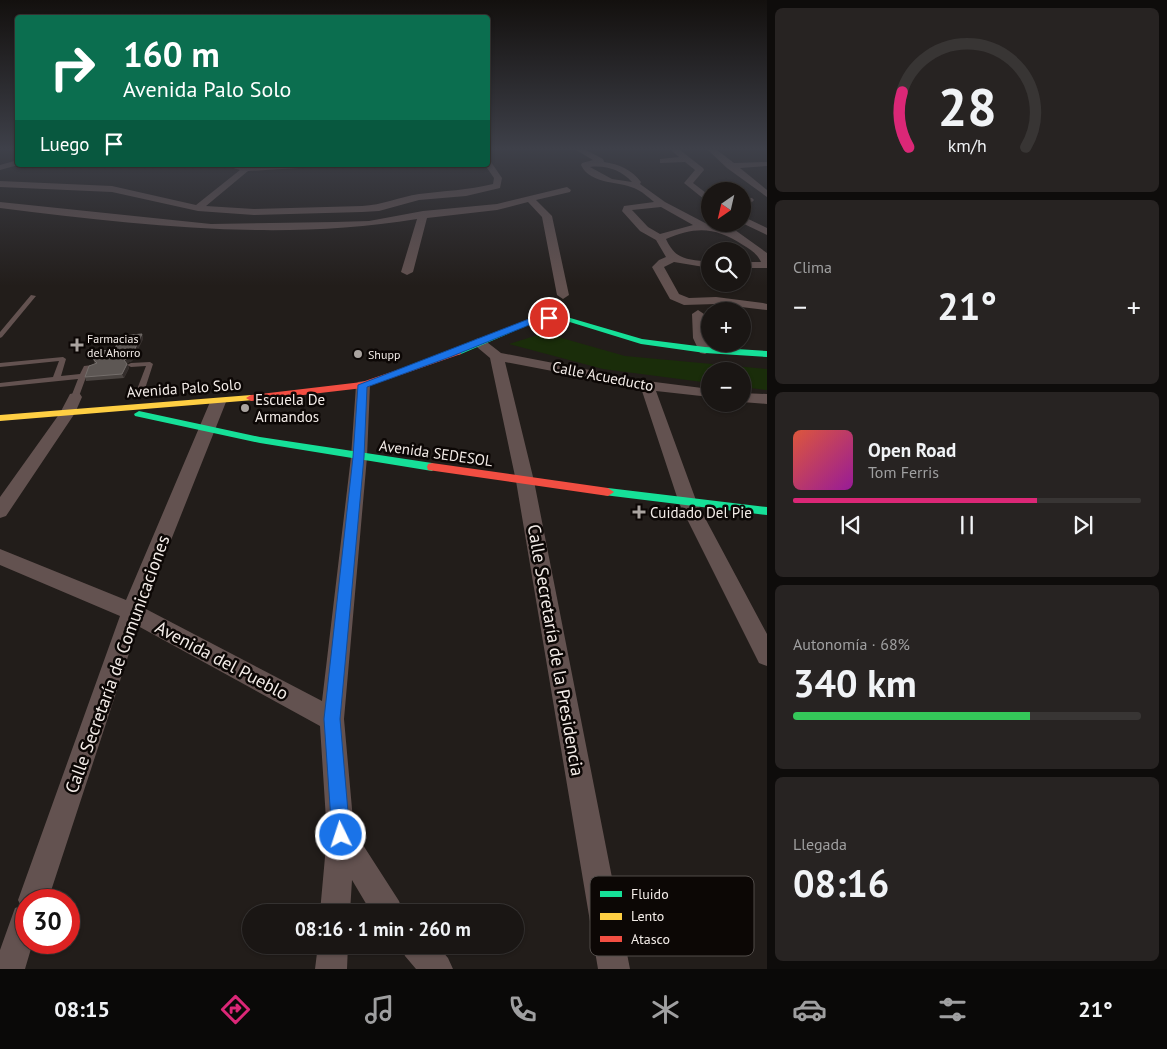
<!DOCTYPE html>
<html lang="es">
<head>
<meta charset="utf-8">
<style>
  body { margin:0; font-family:"PT Sans",sans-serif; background:#272322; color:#f1f3f6; height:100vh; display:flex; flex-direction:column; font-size:19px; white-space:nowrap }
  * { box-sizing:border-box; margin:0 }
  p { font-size:16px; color:#9f9fa0 }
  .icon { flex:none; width:28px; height:28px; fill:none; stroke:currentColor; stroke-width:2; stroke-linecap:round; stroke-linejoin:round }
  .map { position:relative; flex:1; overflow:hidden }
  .details { display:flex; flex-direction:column; gap:8px; padding:8px; background:#0e0c0b; width:400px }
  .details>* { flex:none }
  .hud { position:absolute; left:15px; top:15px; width:475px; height:152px; border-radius:5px; box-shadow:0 1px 4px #0004,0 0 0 1px #383534; background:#0b6e4f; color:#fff; overflow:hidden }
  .needle { width:32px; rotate:214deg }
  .buttons { position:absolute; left:701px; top:182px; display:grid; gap:10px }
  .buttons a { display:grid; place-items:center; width:50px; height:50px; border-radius:50%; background:#1a1614; box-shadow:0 1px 4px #0004,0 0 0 1px #383534; font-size:25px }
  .speed { position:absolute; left:15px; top:889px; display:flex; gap:10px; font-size:25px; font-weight:700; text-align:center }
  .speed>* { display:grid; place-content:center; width:65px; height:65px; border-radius:50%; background:#1a1614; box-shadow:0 1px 4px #0004,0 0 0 1px #383534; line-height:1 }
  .speed .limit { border:8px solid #d22; background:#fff; color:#111 }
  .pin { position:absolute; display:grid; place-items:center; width:42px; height:42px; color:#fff; margin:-21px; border:2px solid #fff; border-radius:50%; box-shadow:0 1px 5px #0007 }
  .me { position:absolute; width:55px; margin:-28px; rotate:356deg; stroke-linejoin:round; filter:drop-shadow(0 0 4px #0008) }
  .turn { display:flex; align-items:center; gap:18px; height:105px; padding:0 25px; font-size:22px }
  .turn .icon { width:65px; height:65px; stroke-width:2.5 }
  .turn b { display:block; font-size:35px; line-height:42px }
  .then { display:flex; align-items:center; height:48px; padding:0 25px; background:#0003; gap:10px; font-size:19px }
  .big { font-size:38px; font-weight:700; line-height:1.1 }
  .details .widget { flex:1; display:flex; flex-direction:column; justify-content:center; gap:8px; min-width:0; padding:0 18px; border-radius:8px; background:#272322 }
  .details .dial { align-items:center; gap:0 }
  .dial svg { height:130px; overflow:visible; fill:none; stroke:#383534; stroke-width:7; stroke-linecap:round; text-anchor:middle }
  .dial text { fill:#f1f3f6; stroke:none }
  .song { display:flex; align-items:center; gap:15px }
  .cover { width:60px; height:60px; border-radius:8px; background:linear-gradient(135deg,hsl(10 70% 55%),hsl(300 70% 35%)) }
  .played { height:5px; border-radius:2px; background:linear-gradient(90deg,#db2777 70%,#383534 70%) }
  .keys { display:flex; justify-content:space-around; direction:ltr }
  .heat { display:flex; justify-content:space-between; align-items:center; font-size:28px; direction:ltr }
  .charge { height:8px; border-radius:4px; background:linear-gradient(90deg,#34c759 68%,#383534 0) }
  .trip { position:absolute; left:242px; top:904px; width:282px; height:50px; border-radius:25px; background:#1a1614; box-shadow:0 1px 4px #0004,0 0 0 1px #383534; font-weight:700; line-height:50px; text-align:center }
  .menu { display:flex; height:80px; justify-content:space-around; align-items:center; background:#0a0908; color:#9f9fa0 }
  .menu .icon { width:35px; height:35px }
  .menu .on { color:#db2777 }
  .menu b { font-size:22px; color:#f1f3f6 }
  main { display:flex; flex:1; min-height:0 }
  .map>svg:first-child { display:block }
  .green { fill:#1a2d0a }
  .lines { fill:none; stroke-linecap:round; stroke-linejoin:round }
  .lane { fill:#635250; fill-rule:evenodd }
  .street { fill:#635250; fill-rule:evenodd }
  .fast { fill:#16e098; fill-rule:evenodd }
  .slow { fill:#ffcf43; fill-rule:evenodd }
  .jam { fill:#f24e42; fill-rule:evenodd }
  .wall { fill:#4b4542 }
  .shaded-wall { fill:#332d2b }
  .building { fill:#5d5754; stroke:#746e6b }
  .route { fill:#1a73e8; stroke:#114b97 }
  .poi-dot { fill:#aaa4a0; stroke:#0c0705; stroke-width:2 }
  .labels { text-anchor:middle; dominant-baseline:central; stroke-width:5; stroke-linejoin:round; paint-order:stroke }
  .far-poi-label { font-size:12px; fill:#f3ece8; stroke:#0c0705; text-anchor:start }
  .street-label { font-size:15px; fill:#f3ece8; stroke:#0c0705 }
  .poi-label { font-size:15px; fill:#f3ece8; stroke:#0c0705; text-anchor:start }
  .near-street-label { font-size:18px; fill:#f3ece8; stroke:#0c0705 }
  .key { fill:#0c0705; stroke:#514c49; stroke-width:1 }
  .key-label { font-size:14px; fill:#f3ece8 }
</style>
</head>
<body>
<main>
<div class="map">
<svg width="767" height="969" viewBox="0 0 767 969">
  <rect width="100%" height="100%" fill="#221d1a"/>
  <path class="green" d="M544,333L625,356L767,369V390L743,387L742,371H710V383L603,369L509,344Z"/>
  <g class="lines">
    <path class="lane" d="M31,295L36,296L2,337L0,338V332Z
      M63,357L66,359L61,376L80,374L84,366L93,365L97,367L95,368L89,369L78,399H72L71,397L78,379L0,387V383L53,377L59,361L0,367V363Z
      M150,362L153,364L144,392L143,394H137L136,392L146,366L131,367L127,365L131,363Z"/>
    <path class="street" d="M576,150H586L603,159L604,162C619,164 632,170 641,182L640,184L665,202L707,224L735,230L767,253V268H742V262H761L760,260C756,253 750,249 743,245C716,227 696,226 666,239C676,261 688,259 710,262V268L674,262L664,267L679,294L689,298L716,297L763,303L767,304V310L716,304L684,305L670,299L652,267L659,260L666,257L656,240L640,231L622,211L624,206L654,202C649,198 644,193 638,190C621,180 591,186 581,165L582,163L593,160ZM590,167C606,165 621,170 632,182L612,179ZM661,207L693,225L660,234L648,227L632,210Z
      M671,150H680L703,168L704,170L693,183L710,196V204L684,183L695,170L685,162L660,163V159L679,157Z
      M708,150H717L734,163L767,162V166L740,168L767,190V197L727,168Z
      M18,160V165L0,170V165Z
      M488,162H491L502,178L500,188L466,196L419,200L379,211L362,212L254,215L198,211L112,192L0,187V181L112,186L196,205L240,170L224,165L246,167L319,165L315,167L248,171L206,206L254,209L362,206C382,205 400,197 419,194C444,191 468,190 493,184L494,178L485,165H488Z
      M567,187L571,190L570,192L536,200L552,216L569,295L563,299L557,295L542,217L528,202L497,210L427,218L413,272L407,275L401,272L417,219C279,242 138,225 0,208V202L211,224L335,222L369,221L423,211L497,204Z
      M742,197L752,198L754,200L752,202L742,203Z
      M742,216L767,228V235L742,223Z
      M698,310L704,314L707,338L712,350L705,354L700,353L693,338L692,314Z
      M478,338L483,339L501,353L647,381L710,389V397L656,391L697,503L767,634V666L759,663L679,503L641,388L505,362L534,481L630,969H598L516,481L490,358L471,342Z
      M363,381L368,382L370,385L367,457L344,719L354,831L399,901L403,912H371L352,880L350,912H320L327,835L320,726L138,626L48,900H26V942H33L25,969H0V950L15,908L21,906L18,900L120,616L0,565V549L126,600L210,402L213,399H223L226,402L144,608L322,701L351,457L356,385L358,382Z
      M75,393L80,394L82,397L75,413L6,516L0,518V497L60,413L70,394Z
      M742,393L767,394V404L742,402Z
      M318,945H348L347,969H315Z
      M401,945H437L448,958L453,969H416L405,956Z"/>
    <path class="fast" d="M560,315L642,339L705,347L767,351V357L705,353L641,344L560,319L538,321L461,354L458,355L454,352L534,317Z
      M139,411L260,437L432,463L437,467L432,471L260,443L135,416L134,414Z
      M608,488L767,507V515L604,495L602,492Z"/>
    <path class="slow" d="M251,395L254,396L256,398L254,400L0,421V415Z"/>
    <path class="jam" d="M458,349L461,350V354L363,388L251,401L246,398L251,395L362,382Z
      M432,463L608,488L614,492L608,496L428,470L427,467L428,464Z"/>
  </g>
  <path class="wall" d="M142,334L143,339L132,361L127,363L129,368L124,378L86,381L85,377L95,364L93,359L114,350Z"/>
  <path class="shaded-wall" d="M142,334L143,339L132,361L125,364L124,360Z
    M127,364L129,368L124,378L122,374Z"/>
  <path class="building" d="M142,334L131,357L124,360L127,364L122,374L85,377L89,366L97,363L93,359L97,351L114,350L121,336Z"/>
  <linearGradient id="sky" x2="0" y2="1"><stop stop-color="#13100e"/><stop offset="0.52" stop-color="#3e4049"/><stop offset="1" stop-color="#3e4049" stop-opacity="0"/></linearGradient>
  <rect width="767" height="286" fill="url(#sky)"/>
  <path class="route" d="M549,316L553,318L552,320L539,321L450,357L367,387L364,457L340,719L350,835L348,842L341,844L335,842L332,835L324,719L353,457L358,385L534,317Z"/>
  <g class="poi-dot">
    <path d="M74.5 337.5h5v5h5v5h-5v5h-5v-5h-5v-5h5z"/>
    <circle cx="358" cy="354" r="5"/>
    <circle cx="245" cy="408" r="5"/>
    <path d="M636.5 504.5h5v5h5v5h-5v5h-5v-5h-5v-5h5z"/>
  </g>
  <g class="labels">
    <g class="far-poi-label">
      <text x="87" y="338">Farmacias<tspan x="87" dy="14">del Ahorro</tspan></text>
      <text x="368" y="354">Shupp</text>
    </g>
    <g class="street-label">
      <text transform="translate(603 376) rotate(11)">Calle Acueducto</text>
      <text transform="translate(184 388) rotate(-4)">Avenida Palo Solo</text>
      <text transform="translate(436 453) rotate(8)">Avenida SEDESOL</text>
    </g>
    <g class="poi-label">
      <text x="255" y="399">Escuela De<tspan x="255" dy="17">Armandos</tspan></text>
      <text x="650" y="512">Cuidado Del Pie</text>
    </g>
    <g class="near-street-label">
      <text transform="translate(556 650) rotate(80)">Calle Secretaría de la Presidencia</text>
      <text transform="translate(222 660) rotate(28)">Avenida del Pueblo</text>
      <text transform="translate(117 664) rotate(-70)">Calle Secretaría de Comunicaciones</text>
    </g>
  </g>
  <rect x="590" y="876" width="164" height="80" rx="8" class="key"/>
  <rect x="600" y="891" width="22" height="6" fill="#16e098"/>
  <rect x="600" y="913" width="22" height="7" fill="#ffcf43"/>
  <rect x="600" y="936" width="22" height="6" fill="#f24e42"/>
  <g class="key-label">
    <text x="631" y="899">Fluido</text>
    <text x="631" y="921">Lento</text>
    <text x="631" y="944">Atasco</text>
  </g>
</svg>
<div class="buttons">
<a><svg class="needle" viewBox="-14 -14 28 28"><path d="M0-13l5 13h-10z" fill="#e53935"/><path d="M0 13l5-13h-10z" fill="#9f9fa0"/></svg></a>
<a><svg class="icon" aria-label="search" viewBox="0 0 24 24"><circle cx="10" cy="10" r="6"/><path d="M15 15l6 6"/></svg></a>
<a>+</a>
<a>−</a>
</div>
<div class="speed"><div class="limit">30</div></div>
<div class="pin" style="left:549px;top:318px;background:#d93025"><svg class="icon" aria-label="arrive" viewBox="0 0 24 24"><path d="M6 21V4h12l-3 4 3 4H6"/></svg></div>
<svg class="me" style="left:341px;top:835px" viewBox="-20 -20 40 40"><circle r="17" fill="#1a73e8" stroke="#fff" stroke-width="3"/><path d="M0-11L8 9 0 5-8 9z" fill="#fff"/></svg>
<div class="trip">08:16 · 1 min · 260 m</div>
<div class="hud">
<div class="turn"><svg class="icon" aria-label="right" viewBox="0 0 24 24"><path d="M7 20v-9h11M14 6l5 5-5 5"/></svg><div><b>160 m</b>Avenida Palo Solo</div></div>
<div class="then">Luego<svg class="icon" aria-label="arrive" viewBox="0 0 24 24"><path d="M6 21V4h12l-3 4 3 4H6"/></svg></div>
</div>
</div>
<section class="details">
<div class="widget dial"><svg viewBox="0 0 100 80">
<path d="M14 69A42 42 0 1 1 86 69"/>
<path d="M14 69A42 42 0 0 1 10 35" stroke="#db2777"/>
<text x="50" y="56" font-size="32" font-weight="700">28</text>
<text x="50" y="72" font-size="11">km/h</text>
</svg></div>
<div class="widget"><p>Clima</p>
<div class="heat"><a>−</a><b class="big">21°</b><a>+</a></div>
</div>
<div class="widget">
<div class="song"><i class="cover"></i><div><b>Open Road</b><p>Tom Ferris</p></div></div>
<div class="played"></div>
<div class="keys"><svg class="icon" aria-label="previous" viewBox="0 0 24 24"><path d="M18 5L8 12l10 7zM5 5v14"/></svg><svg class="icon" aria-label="pause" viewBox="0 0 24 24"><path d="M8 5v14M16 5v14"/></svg><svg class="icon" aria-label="next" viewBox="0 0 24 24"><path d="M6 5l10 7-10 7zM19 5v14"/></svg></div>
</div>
<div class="widget"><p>Autonomía · 68%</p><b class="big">340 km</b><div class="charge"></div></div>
<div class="widget"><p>Llegada</p><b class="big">08:16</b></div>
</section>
</main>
<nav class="menu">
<b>08:15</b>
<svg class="icon on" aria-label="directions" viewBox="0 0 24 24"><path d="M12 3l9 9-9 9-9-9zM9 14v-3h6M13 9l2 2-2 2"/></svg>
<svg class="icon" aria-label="music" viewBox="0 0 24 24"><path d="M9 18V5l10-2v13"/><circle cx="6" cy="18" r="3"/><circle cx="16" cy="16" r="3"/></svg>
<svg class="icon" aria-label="phone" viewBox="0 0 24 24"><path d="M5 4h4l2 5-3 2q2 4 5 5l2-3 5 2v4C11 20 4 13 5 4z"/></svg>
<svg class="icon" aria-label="climate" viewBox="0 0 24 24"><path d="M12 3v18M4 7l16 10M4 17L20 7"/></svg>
<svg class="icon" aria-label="car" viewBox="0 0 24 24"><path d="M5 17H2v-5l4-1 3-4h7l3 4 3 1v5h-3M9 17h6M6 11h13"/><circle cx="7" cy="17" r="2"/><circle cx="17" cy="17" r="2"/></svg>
<svg class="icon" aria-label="filters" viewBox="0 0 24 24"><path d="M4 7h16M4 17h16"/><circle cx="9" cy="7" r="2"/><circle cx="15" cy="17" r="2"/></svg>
<b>21°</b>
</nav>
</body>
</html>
